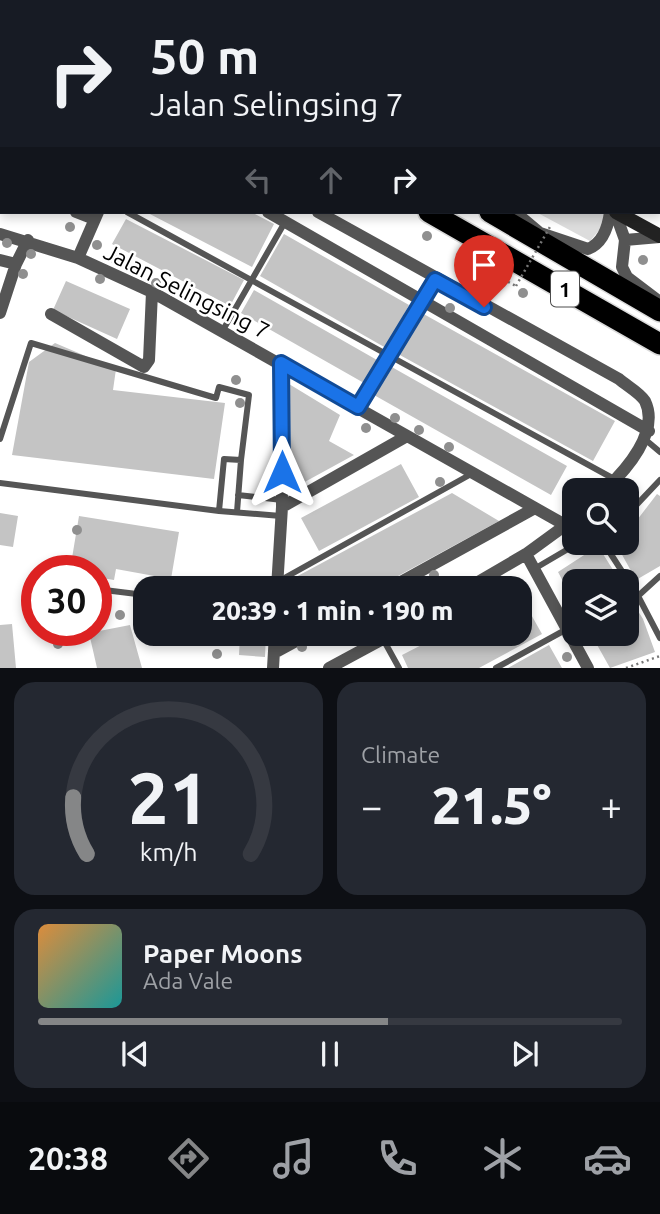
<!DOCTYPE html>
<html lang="en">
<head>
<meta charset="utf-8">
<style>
  body { margin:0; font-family:Ubuntu,sans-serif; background:#242831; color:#f1f3f6; height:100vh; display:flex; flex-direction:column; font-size:26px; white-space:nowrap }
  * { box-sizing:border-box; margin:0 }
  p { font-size:23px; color:#9ea1a6 }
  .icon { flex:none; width:38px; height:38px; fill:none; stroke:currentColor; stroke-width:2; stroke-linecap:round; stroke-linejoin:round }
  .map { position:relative; height:668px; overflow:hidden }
  .sheet { display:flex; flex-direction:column; gap:14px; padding:14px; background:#0d0f14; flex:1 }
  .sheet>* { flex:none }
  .top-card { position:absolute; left:0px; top:0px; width:662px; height:214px; box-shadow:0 4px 10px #0003; background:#171b24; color:#f1f3f6; overflow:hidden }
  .buttons { position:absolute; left:562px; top:478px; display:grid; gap:14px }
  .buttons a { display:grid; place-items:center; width:77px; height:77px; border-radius:14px; background:#171b24; box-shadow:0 4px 10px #0003; font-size:35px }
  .speed { position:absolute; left:21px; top:555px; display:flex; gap:14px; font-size:35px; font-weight:700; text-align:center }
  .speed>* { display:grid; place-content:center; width:91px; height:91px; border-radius:50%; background:#171b24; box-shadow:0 4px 10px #0003; line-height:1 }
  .speed .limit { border:10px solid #d22; background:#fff; color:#111 }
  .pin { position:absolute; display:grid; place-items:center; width:60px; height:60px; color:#fff; margin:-72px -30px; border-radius:50% 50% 50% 0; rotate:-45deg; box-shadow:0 0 7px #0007 }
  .pin .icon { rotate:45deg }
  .me { position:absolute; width:77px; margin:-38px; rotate:0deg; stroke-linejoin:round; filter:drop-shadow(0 0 5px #0008) }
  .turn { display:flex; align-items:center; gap:24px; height:147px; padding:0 35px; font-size:32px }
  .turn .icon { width:91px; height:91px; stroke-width:2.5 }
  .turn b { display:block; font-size:49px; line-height:60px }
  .lanes { display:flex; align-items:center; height:66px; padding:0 35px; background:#0003; justify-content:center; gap:35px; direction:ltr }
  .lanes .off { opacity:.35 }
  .big { font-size:52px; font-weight:800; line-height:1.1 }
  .sheet .widget { flex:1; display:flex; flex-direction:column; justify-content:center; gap:10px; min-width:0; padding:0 24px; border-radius:21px; background:#242831 }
  .sheet .dial { align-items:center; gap:0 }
  .dial svg { height:182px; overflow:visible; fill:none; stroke:#363941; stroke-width:7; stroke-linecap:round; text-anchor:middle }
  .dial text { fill:#f1f3f6; stroke:none }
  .song { display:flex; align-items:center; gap:21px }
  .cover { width:84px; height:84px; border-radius:10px; background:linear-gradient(135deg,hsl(30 70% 55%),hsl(180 70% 35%)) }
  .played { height:7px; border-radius:4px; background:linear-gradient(90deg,#858687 60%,#363941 60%) }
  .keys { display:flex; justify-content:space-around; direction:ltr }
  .heat { display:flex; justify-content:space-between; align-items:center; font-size:38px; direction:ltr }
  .sheet .tiles { flex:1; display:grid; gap:14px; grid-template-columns:1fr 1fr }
  .widget:last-child { grid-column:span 2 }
  .trip { position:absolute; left:133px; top:576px; width:399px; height:70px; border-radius:21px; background:#171b24; box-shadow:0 4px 10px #0003; font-weight:800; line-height:70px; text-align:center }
  .tab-bar { display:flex; height:112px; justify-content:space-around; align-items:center; background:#090b0e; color:#9ea1a6 }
  .tab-bar .icon { width:49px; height:49px }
  .tab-bar .selected { color:#858687 }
  .tab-bar b { font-size:32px; color:#f1f3f6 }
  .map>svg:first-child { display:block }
  .green { fill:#dcdcdc }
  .building { fill:#c4c4c4 }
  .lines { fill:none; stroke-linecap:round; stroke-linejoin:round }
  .highway-casing { stroke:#dbdbdb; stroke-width:24 }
  .path { stroke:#777; stroke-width:2.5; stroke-dasharray:2 3.5; stroke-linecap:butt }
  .lane { stroke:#555; stroke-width:6 }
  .street { stroke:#555; stroke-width:12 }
  .secondary { stroke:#222; stroke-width:14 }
  .highway { stroke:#000; stroke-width:21 }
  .path-bridge { stroke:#777; stroke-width:2.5; stroke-dasharray:2 3.5; stroke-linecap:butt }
  .tree { fill:#8f8f8f }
  .route-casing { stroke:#114b97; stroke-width:18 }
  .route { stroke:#1a73e8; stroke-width:12 }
  .labels { text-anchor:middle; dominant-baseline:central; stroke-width:5; stroke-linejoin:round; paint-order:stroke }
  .shield { fill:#fff; stroke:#4c4c4c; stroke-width:2 }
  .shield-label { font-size:21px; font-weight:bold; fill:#000 }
  .street-label { font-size:23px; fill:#000; stroke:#fff }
</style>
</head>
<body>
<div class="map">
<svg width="660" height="668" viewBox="0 0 660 668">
  <rect width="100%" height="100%" fill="#fff"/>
  <path class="green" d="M536,212H603L611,216L590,241Z"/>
  <path class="building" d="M146,212H251L274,224L252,267Z
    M126,219L244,280L230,306L112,244Z
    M284,234L409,305L386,348L260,276Z
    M66,281L130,309L117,339L53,310Z
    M254,290L377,360L364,383L241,313Z
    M420,312L615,421L593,461L398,354Z
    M55,343L116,369L113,390L225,403L214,479L12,455L29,362Z
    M390,366L567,466L551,495L374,395Z
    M289,384L340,415L329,441L354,455L290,490Z
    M401,464L419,497L319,551L301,518Z
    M452,493L499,521L376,588H294V578Z
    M657,494L660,496V566L636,580L615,542H626V528L634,524Z
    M0,513L18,516L13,547L0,545Z
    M79,516L179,532L171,579L116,569L114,580L96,577V570H70Z
    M598,546L620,581H574V602L558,572Z
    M626,592L643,619L655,652L610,668L591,634H626Z
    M520,601L524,602L542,634L479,668H408L402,655L443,634H520Z
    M12,624L16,668H0V625Z
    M130,625L142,668H97L89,633Z
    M240,634H266L265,657L239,655Z
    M549,645L562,668H508Z"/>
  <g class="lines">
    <g class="highway-casing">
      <path id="highway" d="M11,0L15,2
        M82,0L87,2
        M135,0L138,2
        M0,44H2
        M429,212L660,344
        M490,212L660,311"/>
    </g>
    <path class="path" d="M468,282L476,265L516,286
      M626,668L660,656"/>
    <path class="lane" d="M404,0L407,2
      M653,0L656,2
      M272,2V0
      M555,2L556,0
      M0,126H2
      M127,212L616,480
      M223,330L285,222
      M358,407L435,280
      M0,439L31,343L216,398L219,387L249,395L241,460
      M647,441L660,452
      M0,483L219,511
      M238,495L282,500
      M237,512L241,460L224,459L219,511L281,516
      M626,516L660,480
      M603,542L638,596L660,638
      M534,569L580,542
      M279,581L473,473
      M96,589L145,595
      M638,596L660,576
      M383,639L399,668
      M496,668L567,629"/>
    <path class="street" d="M525,0L528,2
      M349,2L350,0
      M0,193H2
      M76,212L94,219
      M268,212L649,431
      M318,212L619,379C627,386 639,392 645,401C660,432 626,470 605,490
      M515,212L540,233L588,249C603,243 608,228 610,212
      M615,212L625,240L622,267L627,277L656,299
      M0,234L78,258L152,292L567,526
      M625,240L660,237
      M78,258L98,212
      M0,260L16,264
      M0,313L16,264L28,240
      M51,314L144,367L149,360L152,292
      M282,507L407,436
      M526,554L588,668
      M277,588L282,507L281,363
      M390,588L535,508
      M468,588L526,554L574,519
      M274,653L309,634
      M273,668L275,634
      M329,668L392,634"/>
    <path class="secondary" d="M244,0L247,2
      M616,212L660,236"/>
    <use href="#highway" class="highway"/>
    <path class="path-bridge" d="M516,286L551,225"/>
  </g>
  <g class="tree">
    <circle cx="70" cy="227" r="5"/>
    <circle cx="427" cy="236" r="5"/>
    <circle cx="7" cy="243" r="5"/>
    <circle cx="97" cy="245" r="5"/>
    <circle cx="31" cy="254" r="5"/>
    <circle cx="462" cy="258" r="5"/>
    <circle cx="116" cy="260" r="5"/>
    <circle cx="643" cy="260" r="5"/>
    <circle cx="23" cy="274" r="5"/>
    <circle cx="100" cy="279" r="5"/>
    <circle cx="156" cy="283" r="5"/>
    <circle cx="523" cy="293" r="5"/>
    <circle cx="450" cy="308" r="5"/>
    <circle cx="236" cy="380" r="5"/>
    <circle cx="240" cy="403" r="5"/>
    <circle cx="395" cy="418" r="5"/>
    <circle cx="366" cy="428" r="5"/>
    <circle cx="419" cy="430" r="5"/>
    <circle cx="449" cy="447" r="5"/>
    <circle cx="440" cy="482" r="5"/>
    <circle cx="77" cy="530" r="5"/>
    <circle cx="434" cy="575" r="5"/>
    <circle cx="120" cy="615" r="5"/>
    <circle cx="213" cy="640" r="5"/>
    <circle cx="58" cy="644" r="5"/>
    <circle cx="302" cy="647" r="5"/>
    <circle cx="217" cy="654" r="5"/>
    <circle cx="567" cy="657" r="5"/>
  </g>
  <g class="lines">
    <g class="route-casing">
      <path id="route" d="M282,472L281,363L358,407L435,280L484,307"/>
    </g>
    <use href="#route" class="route"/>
  </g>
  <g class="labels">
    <rect class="shield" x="551" y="271.5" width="28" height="35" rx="5"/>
    <g class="shield-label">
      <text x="565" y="289">1</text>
    </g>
    <g class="street-label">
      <text transform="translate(187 291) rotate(27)">Jalan Selingsing 7</text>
    </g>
  </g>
</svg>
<div class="buttons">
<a><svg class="icon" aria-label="search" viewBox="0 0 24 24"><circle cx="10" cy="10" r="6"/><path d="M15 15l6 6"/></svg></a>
<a><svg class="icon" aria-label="layers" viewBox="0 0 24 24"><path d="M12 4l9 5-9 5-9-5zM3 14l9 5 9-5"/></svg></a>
</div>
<div class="speed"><div class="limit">30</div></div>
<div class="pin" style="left:484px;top:307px;background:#d93025"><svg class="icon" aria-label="arrive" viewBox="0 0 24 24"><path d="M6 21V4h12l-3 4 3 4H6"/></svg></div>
<svg class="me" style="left:282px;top:472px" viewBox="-20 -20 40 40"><path d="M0-17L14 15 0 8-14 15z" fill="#1a73e8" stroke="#fff" stroke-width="4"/></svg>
<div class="trip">20:39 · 1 min · 190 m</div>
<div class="top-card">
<div class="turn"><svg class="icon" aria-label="right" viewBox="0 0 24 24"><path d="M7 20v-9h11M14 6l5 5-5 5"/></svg><div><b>50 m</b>Jalan Selingsing 7</div></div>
<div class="lanes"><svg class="icon off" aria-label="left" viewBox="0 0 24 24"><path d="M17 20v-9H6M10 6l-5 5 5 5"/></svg><svg class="icon off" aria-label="ahead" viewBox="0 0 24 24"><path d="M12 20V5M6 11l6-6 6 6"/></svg><svg class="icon" aria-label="right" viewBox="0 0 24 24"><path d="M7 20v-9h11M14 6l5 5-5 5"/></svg></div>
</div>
</div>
<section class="sheet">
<div class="tiles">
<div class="widget dial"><svg viewBox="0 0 100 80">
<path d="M14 69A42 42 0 1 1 86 69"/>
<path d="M14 69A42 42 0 0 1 8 44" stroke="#858687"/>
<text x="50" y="56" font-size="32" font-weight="700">21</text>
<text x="50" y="72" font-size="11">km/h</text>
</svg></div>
<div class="widget"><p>Climate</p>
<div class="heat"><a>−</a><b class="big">21.5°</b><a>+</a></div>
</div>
<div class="widget">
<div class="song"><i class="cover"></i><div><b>Paper Moons</b><p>Ada Vale</p></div></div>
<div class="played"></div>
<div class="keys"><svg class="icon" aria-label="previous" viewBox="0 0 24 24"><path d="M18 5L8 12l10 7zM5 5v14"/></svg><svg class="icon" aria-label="pause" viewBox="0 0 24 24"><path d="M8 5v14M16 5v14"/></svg><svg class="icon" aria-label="next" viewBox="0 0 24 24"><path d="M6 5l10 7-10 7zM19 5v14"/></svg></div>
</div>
</div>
</section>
<nav class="tab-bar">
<b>20:38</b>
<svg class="icon selected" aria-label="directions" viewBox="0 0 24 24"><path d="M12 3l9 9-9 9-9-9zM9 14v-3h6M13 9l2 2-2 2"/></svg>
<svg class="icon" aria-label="music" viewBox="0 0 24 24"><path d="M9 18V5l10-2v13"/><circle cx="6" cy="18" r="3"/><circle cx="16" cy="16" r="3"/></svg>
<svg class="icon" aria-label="phone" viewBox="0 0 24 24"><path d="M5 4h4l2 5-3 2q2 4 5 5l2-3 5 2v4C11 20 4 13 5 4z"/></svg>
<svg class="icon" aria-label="climate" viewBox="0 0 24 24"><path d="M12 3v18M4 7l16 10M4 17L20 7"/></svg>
<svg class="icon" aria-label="car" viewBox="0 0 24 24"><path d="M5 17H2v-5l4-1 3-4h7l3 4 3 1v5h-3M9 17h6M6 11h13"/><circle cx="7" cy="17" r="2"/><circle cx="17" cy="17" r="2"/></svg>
</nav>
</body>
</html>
